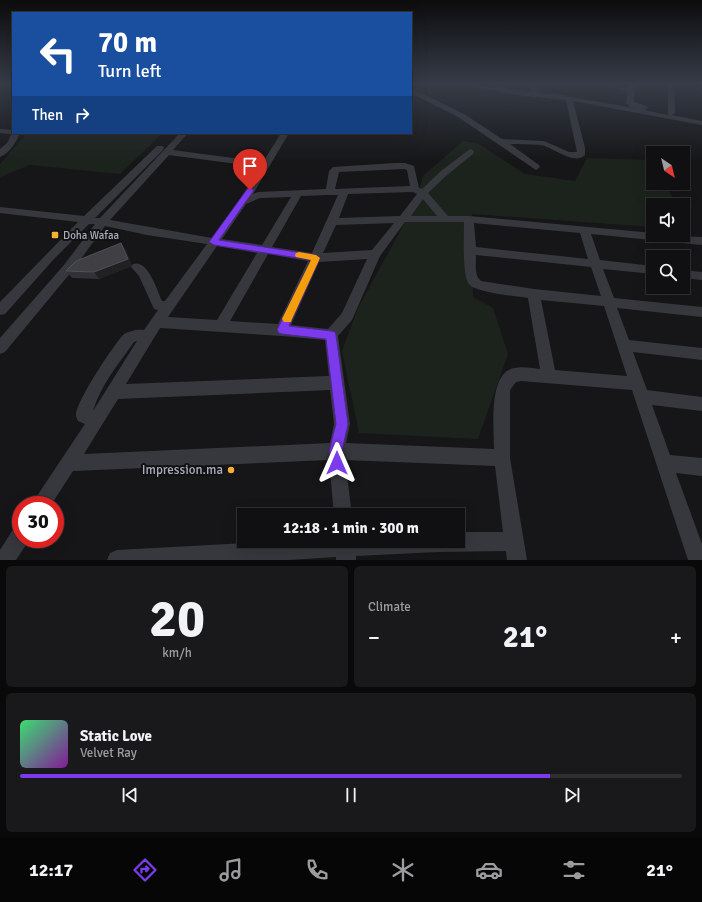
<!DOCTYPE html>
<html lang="en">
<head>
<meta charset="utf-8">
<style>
  body { margin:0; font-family:Signika,sans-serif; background:#19191b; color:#f1f3f6; height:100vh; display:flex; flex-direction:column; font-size:15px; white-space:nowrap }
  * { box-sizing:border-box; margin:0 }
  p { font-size:13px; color:#9c9d9f }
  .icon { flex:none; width:22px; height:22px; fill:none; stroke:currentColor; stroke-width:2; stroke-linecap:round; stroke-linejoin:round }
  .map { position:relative; height:560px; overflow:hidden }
  .sheet { display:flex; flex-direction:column; gap:6px; padding:6px; background:#09090a; flex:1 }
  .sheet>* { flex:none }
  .guide { position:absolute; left:12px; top:12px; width:400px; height:122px; border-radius:0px; box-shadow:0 4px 16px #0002,0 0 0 1px #303032; background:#1a4fa0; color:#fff; overflow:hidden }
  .needle { width:26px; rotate:145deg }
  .controls { position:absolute; left:646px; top:146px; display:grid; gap:8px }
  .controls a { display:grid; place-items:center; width:44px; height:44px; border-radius:0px; background:#101012; box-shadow:0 4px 16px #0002,0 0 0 1px #303032; font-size:20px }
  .speed { position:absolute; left:12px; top:496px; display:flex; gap:8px; font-size:20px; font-weight:700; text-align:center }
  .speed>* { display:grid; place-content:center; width:52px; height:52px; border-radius:50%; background:#101012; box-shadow:0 4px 16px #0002,0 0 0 1px #303032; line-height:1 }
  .speed .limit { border:6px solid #d22; background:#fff; color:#111 }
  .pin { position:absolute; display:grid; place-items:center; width:34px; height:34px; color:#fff; margin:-41px -17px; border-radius:50% 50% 50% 0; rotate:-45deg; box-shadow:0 0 4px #0007 }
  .pin .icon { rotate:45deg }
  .me { position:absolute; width:44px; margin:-22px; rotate:0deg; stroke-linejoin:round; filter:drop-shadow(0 0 3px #0008) }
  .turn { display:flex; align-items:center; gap:14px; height:84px; padding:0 20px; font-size:18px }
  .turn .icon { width:52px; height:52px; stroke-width:2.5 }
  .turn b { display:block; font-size:28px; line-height:34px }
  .then { display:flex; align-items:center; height:38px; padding:0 20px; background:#0003; gap:8px; font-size:15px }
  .big { font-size:30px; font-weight:700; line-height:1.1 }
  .sheet .tile { flex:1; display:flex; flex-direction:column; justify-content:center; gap:6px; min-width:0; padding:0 14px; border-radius:6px; background:#19191b }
  .sheet .dial { align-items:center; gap:0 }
  .dial b { font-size:52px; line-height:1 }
  .song { display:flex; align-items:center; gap:12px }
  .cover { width:48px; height:48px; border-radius:6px; background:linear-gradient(135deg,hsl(140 70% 55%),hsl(290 70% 35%)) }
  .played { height:4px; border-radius:2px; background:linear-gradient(90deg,#7c3aed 80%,#303032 80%) }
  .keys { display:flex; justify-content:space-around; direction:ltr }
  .heat { display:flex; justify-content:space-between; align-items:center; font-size:22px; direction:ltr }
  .sheet .tiles { flex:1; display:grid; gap:6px; grid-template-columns:1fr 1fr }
  .tile:last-child { grid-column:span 2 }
  .trip { position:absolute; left:237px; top:508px; width:228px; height:40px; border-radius:0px; background:#101012; box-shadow:0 4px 16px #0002,0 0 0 1px #303032; font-weight:700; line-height:40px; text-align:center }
  .tabs { display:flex; height:64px; justify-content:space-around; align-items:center; background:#060607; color:#9c9d9f }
  .tabs .icon { width:28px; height:28px }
  .tabs .active { color:#7c3aed }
  .tabs b { font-size:18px; color:#f1f3f6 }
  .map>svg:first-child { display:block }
  .green { fill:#1c231d }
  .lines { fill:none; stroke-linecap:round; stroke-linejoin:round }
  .path { stroke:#3d3f44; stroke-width:1.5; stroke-dasharray:1.5 2; stroke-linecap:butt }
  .minor { fill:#37383d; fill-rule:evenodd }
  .wall { fill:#323236 }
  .shaded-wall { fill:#212124 }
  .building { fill:#3f3f44; stroke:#4f5156 }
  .route { fill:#7c3aed; stroke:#51269a }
  .slow { fill:#f59e0b }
  .poi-dot { fill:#f2b134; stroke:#111113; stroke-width:1.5 }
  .labels { text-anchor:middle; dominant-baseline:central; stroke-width:4; stroke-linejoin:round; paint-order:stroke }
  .poi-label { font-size:11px; fill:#a8adb8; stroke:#111113; text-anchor:start }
  .near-poi-label { font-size:13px; fill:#a8adb8; stroke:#111113; text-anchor:end }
</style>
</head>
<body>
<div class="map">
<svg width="702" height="560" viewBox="0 0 702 560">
  <rect width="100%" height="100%" fill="#161618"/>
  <path class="green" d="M27,133H163L120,174L30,165L0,177V164Z
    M463,141L477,143L525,174L575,181L587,158L650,160L653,164V183H664L677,205H653V227L472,214L473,297L493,308L508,354L478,439L359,433L342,351L358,308L414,206L423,176Z"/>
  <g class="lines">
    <path class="path" d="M700,83L702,93"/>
    <path class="minor" d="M0,83H6L0,88Z
      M460,83H474L530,92V83H536L537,93L555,94L639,109L631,108L626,103L628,92L592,83H604L628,88L629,83H635L634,102L647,106L648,108L644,110L668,115V83H674L675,113L672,115L702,121V125L573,101L585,148V155C574,166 553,147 541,145C531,144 520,144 510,144L539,165L540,167L536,170L458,117L411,93V89L415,90L464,114L502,139L544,141L569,152H577L566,100L524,96L463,85Z
      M0,129L13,130V133H20C16,142 10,153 0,157V149L8,142L11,134L0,133Z
      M180,133H188L173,150L263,162L281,133H289L253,194L258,192L326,189L329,171L333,167L395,163H405L414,166L419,188L422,189L441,171L470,149L473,150L474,152L473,154L447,175L428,193L448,216H469L653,233V235L702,237V245L591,234L600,260L653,266V274L603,269L614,298L702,307V317L617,308L629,340L702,348V360L633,352L647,390L702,397V411L652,405L670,455L702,458V476L676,473L702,544V560H688L632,390L521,381L516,382L510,390V458L527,560H507L506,551L438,552L356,556V560H336V557L289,560H107L110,553L117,550L284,541H458V532H503L495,466L345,460L352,515H334L329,460L73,471L51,505H32L35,499L85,424L78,421C78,421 76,416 76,416C75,403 113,346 123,335C128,331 138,329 144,330L158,310L154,309L139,276L131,267L133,264C148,259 157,290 162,301H165L207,244L147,235L105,226L72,271L5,352L0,354V338L64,265L95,224H89L54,259L5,314L0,315V302L78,222L0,213V207L84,216L157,146H163L164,148L163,150L95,218H100ZM169,155L260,167L239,201L212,238L110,220ZM404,169L407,170L410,186L335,189L339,172ZM413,192L417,194L400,216L339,218L348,194ZM327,195H338L312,253L272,247L301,196ZM291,197L262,245L222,239L246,204L260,198ZM423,199L437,216H411ZM405,222H464C464,234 462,276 469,284C476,293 516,296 528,298L540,369C530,368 516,365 507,371C489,384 494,429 494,449L346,443L350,424L338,336L352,320L380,256ZM394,223L372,250L323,253L336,225ZM474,223L580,233L588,259L476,247ZM217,246L257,253L217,320L168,317ZM268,254L308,261L278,324L230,321ZM476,255L591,267L601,296L534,289L481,281C474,276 476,263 476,255ZM367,259L342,313L328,329L291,325L319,262ZM541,300L604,306L627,376L555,370ZM160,328L282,336L325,340L329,376L126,384ZM137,341L93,411C100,386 119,363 134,342ZM330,390L334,424L330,443L84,454L118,399Z
      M683,270L702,272V280L683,278Z
      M21,526V539H29L28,542L16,560H0V550L14,528Z"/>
  </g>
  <path class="wall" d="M673,83H695L692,87L673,84Z
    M126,250L132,266L99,279L72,278L66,271Z"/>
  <path class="shaded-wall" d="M121,243L126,250L132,266L99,279L94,272Z"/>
  <path class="building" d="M121,243L128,259L94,272L66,271L76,261Z"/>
  <linearGradient id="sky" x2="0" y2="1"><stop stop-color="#0c0c0d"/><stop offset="0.52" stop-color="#363c48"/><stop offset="1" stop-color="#363c48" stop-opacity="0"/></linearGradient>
  <rect width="702" height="161" fill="url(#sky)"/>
  <path class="route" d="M250,187L254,190L219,240L316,255L320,258L289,326L331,331L335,332L336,335L348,424L342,451L344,463L342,468L337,470L333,468L329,451L336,424L326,339L282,334L279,333L277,330L311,260L214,245L209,242L248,188Z"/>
  <path class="slow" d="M299,252L316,255L320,258L292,319L291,322H284L282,319L311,260L296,257L295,255L296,253Z"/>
  <g class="poi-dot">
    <rect x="51" y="231" width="8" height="8" rx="2"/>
    <circle cx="231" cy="470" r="4"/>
  </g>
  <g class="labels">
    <g class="poi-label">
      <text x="63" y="235">Doha Wafaa</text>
    </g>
    <g class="near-poi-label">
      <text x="223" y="470">Impression.ma</text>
    </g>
  </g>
</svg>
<div class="controls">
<a><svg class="needle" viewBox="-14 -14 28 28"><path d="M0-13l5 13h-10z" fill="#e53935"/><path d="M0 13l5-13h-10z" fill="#9c9d9f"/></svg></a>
<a><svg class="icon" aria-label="sound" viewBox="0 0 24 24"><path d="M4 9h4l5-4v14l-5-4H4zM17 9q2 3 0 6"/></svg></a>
<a><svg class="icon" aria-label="search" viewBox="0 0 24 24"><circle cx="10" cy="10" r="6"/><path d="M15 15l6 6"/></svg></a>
</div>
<div class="speed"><div class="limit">30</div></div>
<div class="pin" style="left:250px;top:190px;background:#d93025"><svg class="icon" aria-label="arrive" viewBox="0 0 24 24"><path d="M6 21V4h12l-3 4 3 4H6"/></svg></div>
<svg class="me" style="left:337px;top:463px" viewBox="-20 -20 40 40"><path d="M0-17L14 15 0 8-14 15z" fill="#7c3aed" stroke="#fff" stroke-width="4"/></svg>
<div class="trip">12:18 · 1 min · 300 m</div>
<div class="guide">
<div class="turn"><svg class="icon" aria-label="left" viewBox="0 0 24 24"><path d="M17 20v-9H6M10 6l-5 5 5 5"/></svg><div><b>70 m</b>Turn left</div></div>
<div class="then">Then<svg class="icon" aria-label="right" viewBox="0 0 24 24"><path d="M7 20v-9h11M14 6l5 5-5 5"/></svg></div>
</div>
</div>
<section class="sheet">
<div class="tiles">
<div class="tile dial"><b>20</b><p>km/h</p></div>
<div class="tile"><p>Climate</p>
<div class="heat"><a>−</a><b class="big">21°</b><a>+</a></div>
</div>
<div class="tile">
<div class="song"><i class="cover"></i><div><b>Static Love</b><p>Velvet Ray</p></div></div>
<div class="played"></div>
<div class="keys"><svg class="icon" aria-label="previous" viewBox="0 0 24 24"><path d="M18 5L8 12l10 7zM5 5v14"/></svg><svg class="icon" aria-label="pause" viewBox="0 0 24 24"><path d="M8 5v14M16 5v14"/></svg><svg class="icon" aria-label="next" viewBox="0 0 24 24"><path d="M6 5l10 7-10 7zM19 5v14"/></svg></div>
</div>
</div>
</section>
<nav class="tabs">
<b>12:17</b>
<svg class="icon active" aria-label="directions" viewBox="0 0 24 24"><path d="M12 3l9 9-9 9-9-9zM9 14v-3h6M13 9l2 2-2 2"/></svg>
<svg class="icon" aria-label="music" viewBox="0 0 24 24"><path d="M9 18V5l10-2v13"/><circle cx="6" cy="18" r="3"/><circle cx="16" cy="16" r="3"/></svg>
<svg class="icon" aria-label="phone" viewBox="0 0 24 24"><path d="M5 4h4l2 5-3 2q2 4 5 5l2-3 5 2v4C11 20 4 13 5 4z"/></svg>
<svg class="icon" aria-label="climate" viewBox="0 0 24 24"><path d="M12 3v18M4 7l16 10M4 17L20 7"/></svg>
<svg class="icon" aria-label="car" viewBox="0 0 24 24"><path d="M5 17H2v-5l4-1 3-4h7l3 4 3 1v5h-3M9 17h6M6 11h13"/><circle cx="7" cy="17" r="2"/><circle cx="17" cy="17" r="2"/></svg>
<svg class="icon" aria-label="filters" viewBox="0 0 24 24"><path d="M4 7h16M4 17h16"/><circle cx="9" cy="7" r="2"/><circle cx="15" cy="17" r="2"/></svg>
<b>21°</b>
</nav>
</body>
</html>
